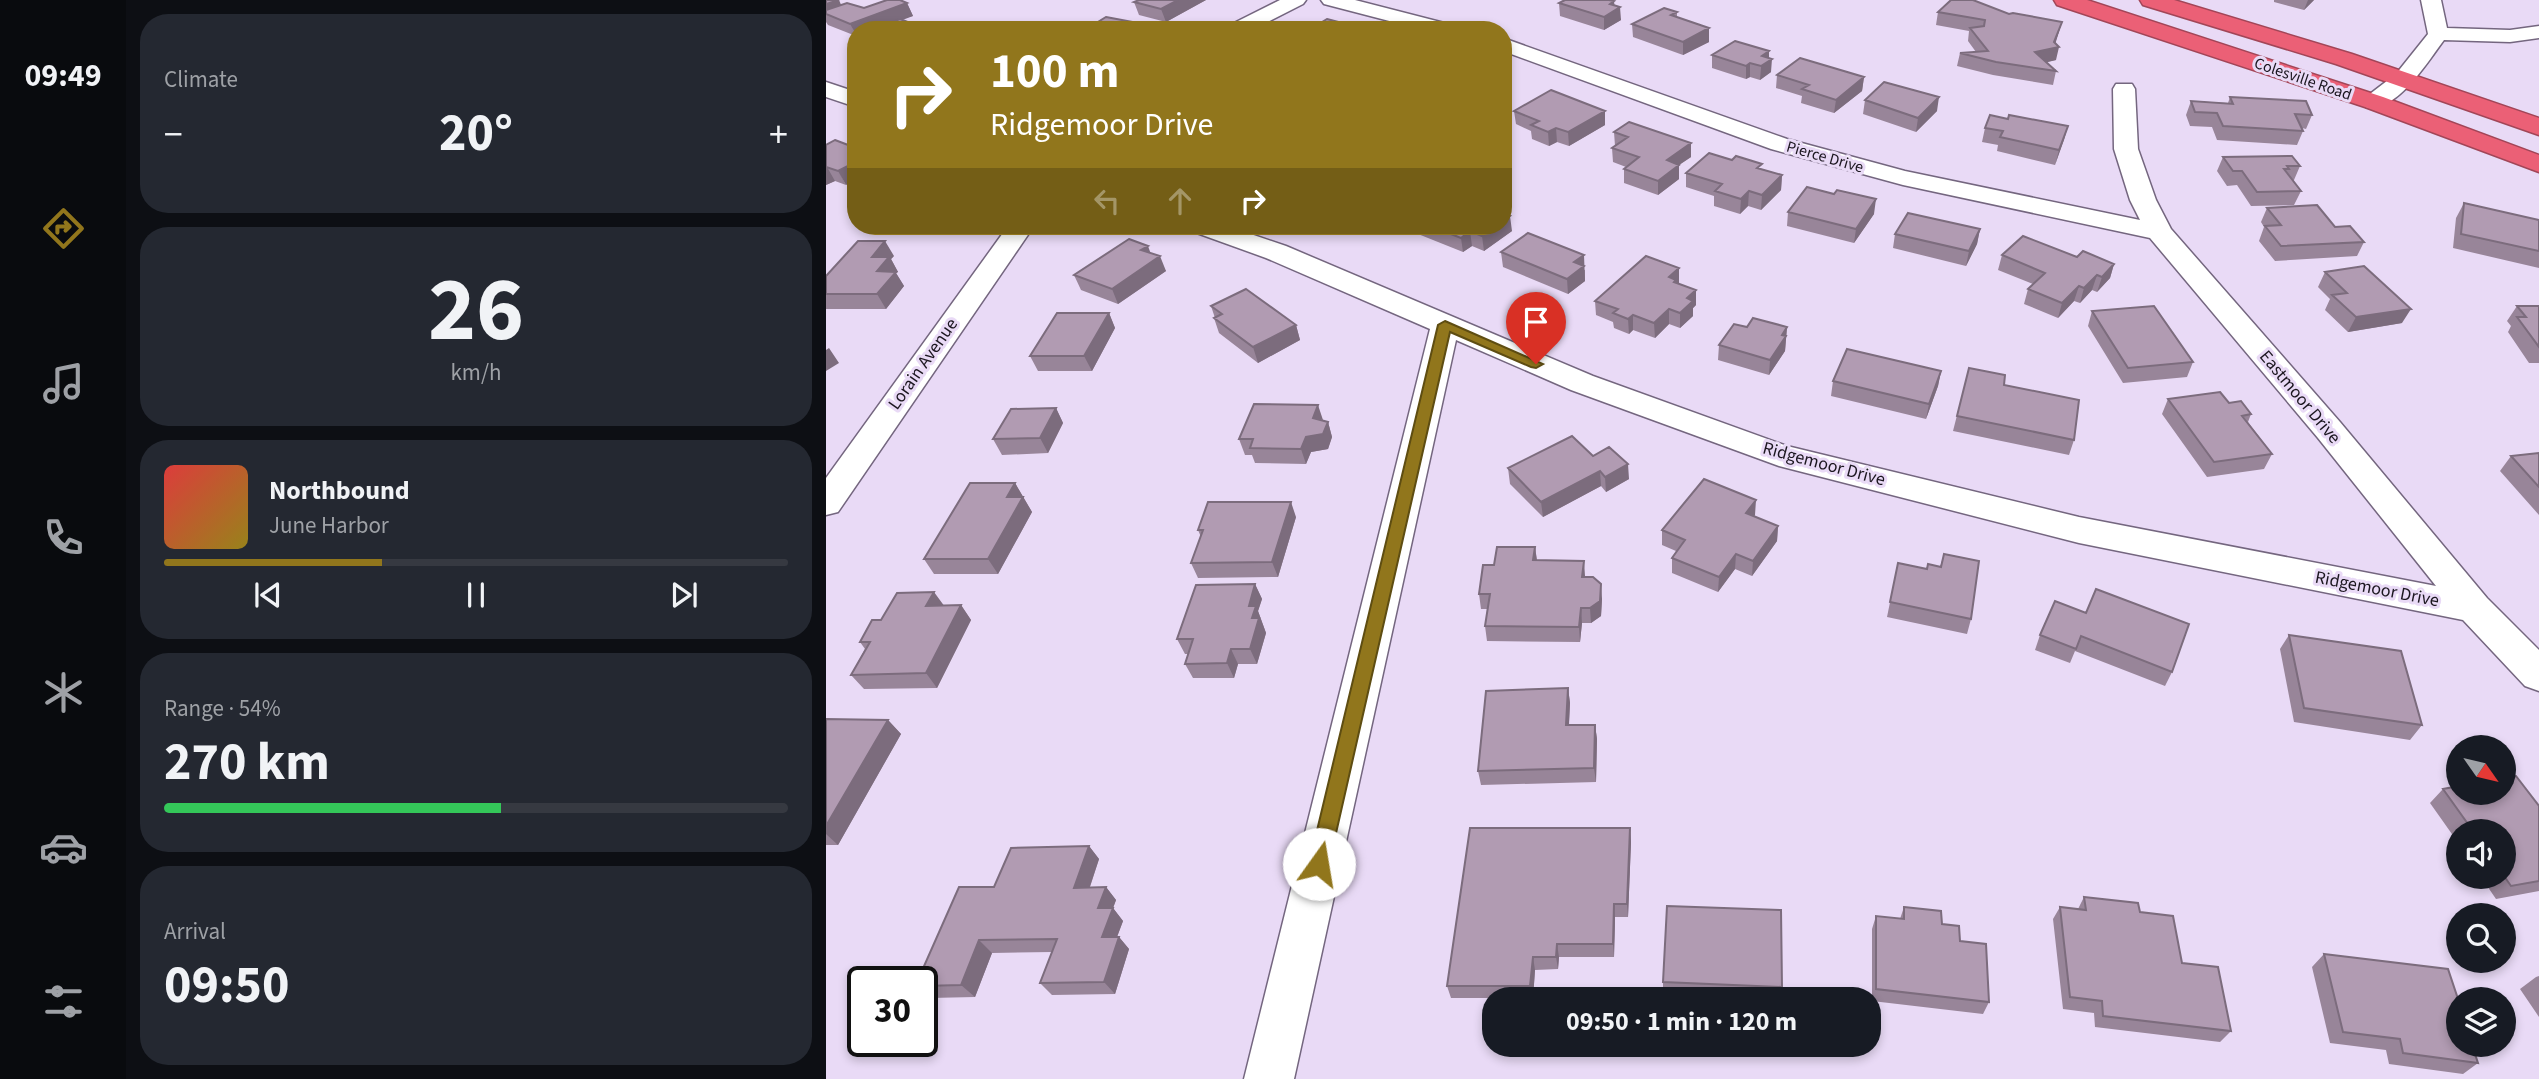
<!DOCTYPE html>
<html lang="en">
<head>
<meta charset="utf-8">
<style>
  body { margin:0; font-family:"Source Sans 3",sans-serif; background:#242831; color:#f1f3f6; height:100vh; display:flex; flex-direction:column; font-size:26px; white-space:nowrap }
  * { box-sizing:border-box; margin:0 }
  p { font-size:23px; color:#9ea1a6 }
  .icon { flex:none; width:38px; height:38px; fill:none; stroke:currentColor; stroke-width:2; stroke-linecap:round; stroke-linejoin:round }
  .map { position:relative; flex:1; overflow:hidden }
  .details { display:flex; flex-direction:column; gap:14px; padding:14px; background:#0d0f14; width:700px }
  .details>* { flex:none }
  .top-card { position:absolute; left:21px; top:21px; width:665px; height:214px; border-radius:28px; box-shadow:0 4px 10px #0003; background:#91761c; color:#fff; overflow:hidden }
  .needle { width:46px; rotate:124deg }
  .fabs { position:absolute; left:1620px; top:735px; display:grid; gap:14px }
  .fabs a { display:grid; place-items:center; width:70px; height:70px; border-radius:50%; background:#171b24; box-shadow:0 4px 10px #0003; font-size:35px }
  .speed { position:absolute; left:21px; top:966px; display:flex; gap:14px; font-size:35px; font-weight:700; text-align:center }
  .speed>* { display:grid; place-content:center; width:91px; height:91px; border-radius:50%; background:#171b24; box-shadow:0 4px 10px #0003; line-height:1 }
  .speed .limit { border:4px solid #111; border-radius:10px; background:#fff; color:#111 }
  .pin { position:absolute; display:grid; place-items:center; width:60px; height:60px; color:#fff; margin:-72px -30px; border-radius:50% 50% 50% 0; rotate:-45deg; box-shadow:0 0 7px #0007 }
  .pin .icon { rotate:45deg }
  .me { position:absolute; width:77px; margin:-38px; rotate:13deg; stroke-linejoin:round; filter:drop-shadow(0 0 5px #0008) }
  .turn { display:flex; align-items:center; gap:24px; height:147px; padding:0 28px; font-size:32px }
  .turn .icon { width:91px; height:91px; stroke-width:2.5 }
  .turn b { display:block; font-size:49px; line-height:60px }
  .lanes { display:flex; align-items:center; height:66px; padding:0 28px; background:#0003; justify-content:center; gap:35px; direction:ltr }
  .lanes .off { opacity:.35 }
  .big { font-size:52px; font-weight:700; line-height:1.1 }
  .details .tile { flex:1; display:flex; flex-direction:column; justify-content:center; gap:10px; min-width:0; padding:0 24px; border-radius:28px; background:#242831 }
  .details .dial { align-items:center; gap:0 }
  .dial b { font-size:91px; line-height:1 }
  .song { display:flex; align-items:center; gap:21px }
  .cover { width:84px; height:84px; border-radius:10px; background:linear-gradient(135deg,hsl(0 70% 55%),hsl(50 70% 35%)) }
  .played { height:7px; border-radius:4px; background:linear-gradient(90deg,#91761c 35%,#363941 35%) }
  .keys { display:flex; justify-content:space-around; direction:ltr }
  .heat { display:flex; justify-content:space-between; align-items:center; font-size:38px; direction:ltr }
  .charge { height:10px; border-radius:5px; background:linear-gradient(90deg,#34c759 54%,#363941 0) }
  .trip { position:absolute; left:656px; top:987px; width:399px; height:70px; border-radius:28px; background:#171b24; box-shadow:0 4px 10px #0003; font-weight:700; line-height:70px; text-align:center }
  main { display:flex; flex:1; min-height:0 }
  .tab-bar { display:flex; flex-direction:column; width:126px; justify-content:space-around; align-items:center; background:#090b0e; color:#9ea1a6 }
  .tab-bar .icon { width:49px; height:49px }
  .tab-bar .on { color:#91761c }
  .tab-bar b { font-size:32px; color:#f1f3f6 }
  .map>svg:first-child { display:block }
  .lines { fill:none; stroke-linecap:round; stroke-linejoin:round }
  .street-casing { stroke:#74667f; stroke-width:3 }
  .highway-casing { stroke:#a24658; stroke-width:3 }
  .street { fill:#fff; fill-rule:evenodd }
  .highway { fill:#eb6076; fill-rule:evenodd }
  .wall { fill:#988599 }
  .shaded-wall { fill:#7c6c7d }
  .building { fill:#b19bb2; stroke:#7c6c7d; stroke-width:2 }
  .route { fill:#91761c; stroke:#5e4d12; stroke-width:2 }
  .labels { text-anchor:middle; dominant-baseline:central; stroke-width:6; stroke-linejoin:round; paint-order:stroke }
  .far-street-label { font-size:16px; fill:#1b161f; stroke:#e9daf6 }
  .street-label { font-size:18px; fill:#1b161f; stroke:#e9daf6 }
</style>
</head>
<body>
<main>
<nav class="tab-bar">
<b>09:49</b>
<svg class="icon on" aria-label="directions" viewBox="0 0 24 24"><path d="M12 3l9 9-9 9-9-9zM9 14v-3h6M13 9l2 2-2 2"/></svg>
<svg class="icon" aria-label="music" viewBox="0 0 24 24"><path d="M9 18V5l10-2v13"/><circle cx="6" cy="18" r="3"/><circle cx="16" cy="16" r="3"/></svg>
<svg class="icon" aria-label="phone" viewBox="0 0 24 24"><path d="M5 4h4l2 5-3 2q2 4 5 5l2-3 5 2v4C11 20 4 13 5 4z"/></svg>
<svg class="icon" aria-label="climate" viewBox="0 0 24 24"><path d="M12 3v18M4 7l16 10M4 17L20 7"/></svg>
<svg class="icon" aria-label="car" viewBox="0 0 24 24"><path d="M5 17H2v-5l4-1 3-4h7l3 4 3 1v5h-3M9 17h6M6 11h13"/><circle cx="7" cy="17" r="2"/><circle cx="17" cy="17" r="2"/></svg>
<svg class="icon" aria-label="filters" viewBox="0 0 24 24"><path d="M4 7h16M4 17h16"/><circle cx="9" cy="7" r="2"/><circle cx="15" cy="17" r="2"/></svg>
</nav>
<section class="details">
<div class="tile"><p>Climate</p>
<div class="heat"><a>−</a><b class="big">20°</b><a>+</a></div>
</div>
<div class="tile dial"><b>26</b><p>km/h</p></div>
<div class="tile">
<div class="song"><i class="cover"></i><div><b>Northbound</b><p>June Harbor</p></div></div>
<div class="played"></div>
<div class="keys"><svg class="icon" aria-label="previous" viewBox="0 0 24 24"><path d="M18 5L8 12l10 7zM5 5v14"/></svg><svg class="icon" aria-label="pause" viewBox="0 0 24 24"><path d="M8 5v14M16 5v14"/></svg><svg class="icon" aria-label="next" viewBox="0 0 24 24"><path d="M6 5l10 7-10 7zM19 5v14"/></svg></div>
</div>
<div class="tile"><p>Range · 54%</p><b class="big">270 km</b><div class="charge"></div></div>
<div class="tile"><p>Arrival</p><b class="big">09:50</b></div>
</section>
<div class="map">
<svg width="1713" height="1079" viewBox="0 0 1713 1079">
  <rect width="100%" height="100%" fill="#e9daf6"/>
  <g class="lines">
    <g class="street-casing">
      <path id="street" d="M454,0H480L477,4L426,30H399L402,26Z
        M495,0H529L630,26L633,30H598L498,4Z
        M1595,0H1615L1621,28L1684,30L1713,26V38L1684,42L1618,40C1602,61 1570,114 1540,107L1537,102L1540,97L1570,74L1602,34Z
        M677,38L961,139L1079,171L1314,220L1304,200L1288,149L1287,89L1290,84H1306L1309,89L1312,149L1330,200L1345,229L1514,422L1661,598L1713,650V691L1699,686L1637,620L1253,543L953,466L745,390L630,340L468,1079H418L604,329L440,258L368,232L364,226H401L460,246L767,376L961,446L1253,517L1610,586L1492,438L1324,238L1077,185L945,149L677,51Z
        M0,82L30,92V107L0,97Z
        M182,226H208L12,512L0,515V478Z"/>
    </g>
    <g class="highway-casing">
      <path id="highway" d="M1228,0H1261L1557,97L1713,155V172L1539,107L1231,5Z
        M1314,0H1348L1526,54L1713,118V135L1510,64L1317,5Z"/>
    </g>
    <use href="#street" class="street"/>
    <use href="#highway" class="highway"/>
  </g>
  <path class="wall" d="M0,0L15,5L38,8L81,3L87,16L30,30V36L2,25L0,22Z
    M313,0H380L340,22L313,15L308,2Z
    M1448,0H1488L1478,10L1448,2Z
    M733,3L788,5L795,20L778,30L734,16Z
    M851,12V17L883,42L857,55L807,37L806,24Z
    M1112,12L1183,14L1236,22L1229,43L1230,60L1220,62L1230,71L1227,85L1167,75L1131,66L1134,53L1150,52L1142,41L1143,31L1110,25Z
    M886,55L943,58L945,72L934,80L924,77L920,79L886,68Z
    M951,75L1038,77L1036,91L1008,113L975,103L976,96L950,88Z
    M1404,97L1486,115L1480,129L1476,128L1477,131L1471,145L1391,140L1386,127L1364,126L1360,115L1365,101L1402,103Z
    M1039,100L1111,111L1090,132L1037,114Z
    M688,111H779V125L743,146L731,142L723,146L706,139L705,131L690,124Z
    M1182,119L1242,126L1229,165L1171,151L1172,145L1156,142L1159,128Z
    M788,132L865,157L853,165V179L832,195L798,183V169L800,167L787,162L786,148L789,146Z
    M0,145L20,185L9,181L0,185Z
    M1397,157L1474,166L1468,180H1467L1475,191L1468,205L1425,206L1411,185L1401,186L1391,171Z
    M906,160L956,175L955,190L935,210L922,206L914,214L888,206V196L860,187V173Z
    M1638,203L1713,220V268L1627,248L1630,218Z
    M1441,208L1509,227L1538,242L1531,256L1449,261L1433,241L1438,227L1435,222Z
    M962,212L1048,214L1028,243L961,226Z
    M585,226H677L686,231L658,251L646,246L637,252L587,232Z
    M1154,229L1151,244L1140,266L1067,248L1069,234Z
    M675,252L759,270V281L742,294L677,267Z
    M324,253L340,271L292,304L255,290L248,275Z
    M1176,255L1251,257L1288,264L1284,278L1271,292L1266,290L1254,303L1248,301L1232,318L1198,304L1202,289L1207,284L1172,270Z
    M68,256L65,259L72,272L70,273L78,286L60,309H0V276Z
    M1499,272L1576,323L1522,332L1499,310L1504,299L1492,287Z
    M853,283L852,284L870,305L867,308V316L854,328L843,324L829,338L807,330L803,334L788,328L787,322L770,315L769,301Z
    M385,306L470,325L474,340L432,363L393,333L388,318H389Z
    M1691,306H1713V363H1703L1682,332L1685,326L1681,321Z
    M1266,311L1367,362L1361,377L1297,383L1262,326Z
    M283,313L289,328L266,371H212L204,356Z
    M921,327H961L959,351L943,375L892,360L893,345Z
    M1143,368L1248,440L1243,455L1127,431Z
    M1115,371L1112,386L1100,419L1005,396L1007,381Z
    M1342,399L1403,403L1425,414L1422,422L1446,454L1438,469L1381,477L1336,414Z
    M230,408L237,423L222,453L176,455L167,439Z
    M496,420L502,422L506,437L502,449L485,452L480,464L429,463L426,455H419L413,439Z
    M1713,453V515L1674,471L1685,456Z
    M767,456L803,479L780,492L775,486L717,517L684,484L682,468Z
    M189,483L206,512L172,574H108L98,559Z
    M929,515L928,516L952,526L951,541L926,576L909,569L892,592L846,573V558L850,551L836,545V530Z
    M470,517L452,577L372,578L365,563L375,537L372,530Z
    M709,547L711,560L759,577L776,599L775,616L765,623H756L754,642L661,641L659,626L662,609H655L653,594L668,565Z
    M1118,554L1145,619L1141,634L1061,617L1072,563L1100,569L1114,567Z
    M429,584L436,599L432,611L440,633L431,664H412L408,678H367L359,664L362,654H359L351,639Z
    M117,605H135L145,620L111,688L38,689L25,675L39,649L34,642Z
    M1260,613L1346,672L1339,686L1249,651L1244,663L1209,650L1214,635Z
    M1463,635L1596,725L1584,740L1468,722L1454,649Z
    M742,688L744,703L743,725H769L771,739L770,782L655,785L652,771Z
    M0,719L62,720L75,734L12,845H0Z
    M1617,789L1713,806V891L1670,899L1655,877H1678V831H1633V844L1604,803Z
    M804,828L805,842L802,917H789L788,957H733L732,969L709,970L707,998H625L621,986Z
    M263,846L273,859L264,887H280L290,900L287,908L297,921L291,937H293L303,949L289,994L226,995L214,983L226,952L166,953L149,997L104,998L96,992V982L168,887Z
    M1258,897L1314,912L1356,963L1405,1031L1394,1042L1269,1027L1268,1013L1237,1009L1227,919L1234,907L1252,909Z
    M1078,907L1116,924L1134,941L1163,1002L1157,1014L1046,1001V929L1050,916L1074,919Z
    M1498,954L1652,1063L1637,1074L1563,1064L1560,1050L1504,1043L1486,967Z
    M1713,976V1017L1694,989L1710,977Z
    M837,982L956,987L954,999L837,994Z"/>
  <path class="shaded-wall" d="M13,0L16,7L0,12V4Z
    M352,0H380L340,22L335,9Z
    M1482,0H1488L1478,10Z
    M788,1L789,10L794,7L795,20L778,30V17L784,4Z
    M81,3L87,16L50,30H30V34L24,24Z
    M1236,22L1228,48L1233,47L1230,60L1206,66L1209,52L1228,42Z
    M312,23L314,30H301Z
    M883,28V42L857,55V42Z
    M943,51V61L946,59L945,72L934,80L936,56Z
    M924,63V77L920,79V66Z
    M1038,77L1036,91L1008,113L1010,100Z
    M1113,97L1111,111L1090,132L1092,118Z
    M779,111V125L743,146L742,132Z
    M1242,126L1238,140L1229,165L1233,150Z
    M730,128L731,142L723,146L722,132Z
    M865,143V157L853,165V179L832,195V181L841,160Z
    M30,162V180L20,185L12,171Z
    M0,167H1L9,181L0,185Z
    M956,175L955,190L935,210L936,195Z
    M923,191L922,206L914,214L915,199Z
    M1050,199L1048,214L1028,243L1030,229Z
    M684,216L686,231L658,251L656,236L671,226H677V221Z
    M57,226H81L61,232Z
    M86,226H99L88,229Z
    M1154,229L1151,244L1140,266L1143,251Z
    M644,231L646,246L637,252L635,238Z
    M59,241L68,256L65,259L72,272L70,273L78,286L60,309L51,294L46,257Z
    M322,246L327,260L315,250Z
    M758,255L759,281L742,294L741,279L748,262Z
    M334,256L340,271L292,304L286,289Z
    M1288,264L1284,278L1271,292L1276,277Z
    M853,268V283L850,285L843,277Z
    M1271,275L1266,290L1254,303L1258,288Z
    M1253,286L1248,301L1232,318L1236,303Z
    M870,290V305L867,308V316L854,328V313L861,298Z
    M843,309V324L829,338L828,323Z
    M1585,309L1576,323L1522,332L1530,317Z
    M283,313L289,328L266,371L258,356Z
    M807,315V330L803,334L802,319Z
    M470,325L474,340L432,363L427,347Z
    M961,327L959,351L943,375L944,360L956,335Z
    M3,348L13,363L0,371V350Z
    M1115,371L1112,386L1100,419L1103,404Z
    M492,405L497,420L487,418Z
    M230,408L237,423L222,453L214,438Z
    M502,422L506,437L502,449L485,452L480,464L475,449L480,437Z
    M802,464L803,479L780,492L779,477Z
    M774,471L775,486L717,517L715,502Z
    M189,483L206,512L172,574L162,559L181,497Z
    M930,500L929,515L920,528V513Z
    M465,502L470,517L452,577L446,562Z
    M952,526L951,541L926,576L927,561Z
    M709,547L711,562L707,560Z
    M910,554L909,569L892,592L893,577Z
    M758,561L759,576L757,592L756,577Z
    M429,584L436,599L432,611L440,633L431,664L424,649L423,606Z
    M775,584L776,599L775,616L765,623L764,608Z
    M108,592L119,607L100,606Z
    M135,605L145,620L111,688L100,673Z
    M755,608L756,623L754,642L753,627Z
    M405,649L412,664L408,678L401,663Z
    M742,688L744,703L742,740L740,725Z
    M62,720L75,734L12,845L0,834V826Z
    M769,725L771,739L770,782L768,768Z
    M804,828L805,842L802,917L801,904Z
    M263,846L273,859L259,901L248,888Z
    M280,887L290,900L287,908L297,921L286,950L276,937L272,908Z
    M788,904L789,917L788,957L787,944Z
    M293,937L303,949L289,994L278,982Z
    M153,940L166,953L149,997L135,985Z
    M731,944L733,957L732,969L730,957Z
    M707,957L709,970L707,998L704,986Z"/>
  <path class="building" d="M0,0H13L0,4Z
    M61,0H74L81,3L24,24L0,14V10L21,3L38,8Z
    M313,0H352L335,9L308,2Z
    M739,0H783L788,1L784,4L794,7L778,17L733,3Z
    M1125,0H1147L1183,14L1187,13L1236,22L1228,42L1233,47L1209,52L1230,71L1170,62L1134,53L1162,51L1144,28L1158,26L1159,20L1112,12Z
    M838,8L851,12L845,15L883,28L857,42L806,24Z
    M280,17L312,23L301,30H259Z
    M74,19L102,30H36L52,23L59,25Z
    M501,19L535,28L532,30H483Z
    M909,41L943,51L936,56L946,59L935,66L924,63L920,66L886,55Z
    M974,58L1038,77L1010,100L976,89L983,85L951,75Z
    M1058,82L1113,97L1092,118L1039,100Z
    M725,90L779,111L742,132L730,128L722,132L705,125L713,121L688,111Z
    M1404,97L1480,101L1486,115L1469,114L1477,131L1397,126L1391,113L1369,112L1365,101L1407,104Z
    M1164,115L1182,119L1183,115L1242,126L1233,150L1174,137L1177,131L1159,128Z
    M803,122L865,143L841,160L853,165L832,181L798,169L813,157L786,148L802,137L788,132Z
    M9,140L30,148V162L12,171L0,167V145Z
    M883,153L906,160L910,156L936,164L931,168L956,175L936,195L923,191L915,199L889,191L896,184L860,173Z
    M1466,156L1474,166H1461L1463,169H1458L1475,191L1431,192L1416,171H1407L1397,157Z
    M981,187L1008,194L1011,190L1050,199L1030,229L962,212Z
    M1638,203L1713,220V251L1635,234Z
    M1491,205L1509,227L1524,226L1538,242L1455,246L1439,226L1455,225L1441,208Z
    M1082,213L1154,229L1143,251L1069,234Z
    M677,214L684,216L677,221Z
    M605,226H671L656,236L644,231L635,238Z
    M702,233L758,255L748,262L758,266L741,279L675,252Z
    M1197,236L1251,257L1257,251L1288,264L1276,277L1271,275L1258,288L1253,286L1236,303L1202,289L1219,273L1176,255Z
    M303,239L322,246L315,250L334,256L286,289L248,275Z
    M32,241H59L46,257H63L51,271L70,272L51,294H0V276Z
    M820,256L853,268L843,277L850,280L848,282L870,290L861,298L867,301L854,313L843,309L828,323L807,315L802,319L787,313L792,309L769,301Z
    M1538,266L1585,309L1530,317L1506,295L1521,293L1499,272Z
    M420,289L470,325L427,347L388,318L396,314L385,306Z
    M1328,306L1367,362L1302,368L1266,311Z
    M1691,306H1713V347L1691,317H1700Z
    M231,313H283L258,356H204Z
    M927,318L961,327L956,335L960,336L944,360L893,345L908,324L921,327Z
    M1021,349L1115,371L1103,404L1007,381Z
    M1143,368L1179,375L1178,385L1253,400L1248,440L1131,416Z
    M1394,392L1403,403L1415,401L1425,414L1416,416L1446,454L1388,462L1342,399Z
    M428,404L492,405L487,418L502,422L497,434L480,437L475,449L424,448L427,439H413Z
    M230,408L214,438L167,439L185,409Z
    M746,436L767,456L783,447L802,464L779,477L774,471L715,502L682,468Z
    M1713,453V487L1685,456Z
    M878,479L930,500L920,513L952,526L927,561L910,554L893,577L846,558L859,540L836,530Z
    M144,483H189L181,497H197L162,559H98Z
    M382,502H465L446,562L365,563L377,530H372Z
    M671,547H709L707,560L758,561L756,577H767L775,584L774,601L764,608H755L753,627L659,626L664,594H653L657,565H668Z
    M1118,554L1153,561L1145,619L1064,602L1072,563L1101,569L1102,564L1115,567Z
    M429,584L423,606H430L426,618H433L424,649H405L401,663L359,664L367,639H351L370,585Z
    M1270,589L1363,624L1346,672L1255,636L1250,649L1214,635L1229,601L1260,613Z
    M108,592L100,606L135,605L100,673L25,675L44,642H34L46,620H55L71,593Z
    M1463,635L1575,651L1596,725L1478,708Z
    M742,688L740,725H769L768,768L652,771L660,691Z
    M0,719L62,720L0,826Z
    M1690,776L1713,806V881L1685,886L1678,876V831H1647L1617,789L1633,786V793H1678V778Z
    M644,828H804L801,904H788L787,944H731L730,957H707L704,986H621Z
    M263,846L248,888L280,887L272,908H287L276,937H293L278,982L214,983L231,939L153,940L135,985L96,986V982H91L133,887H168L185,848Z
    M1258,897L1312,903L1314,912L1347,916L1356,963L1392,967L1405,1031L1277,1016L1276,1001L1244,997L1234,907L1260,910Z
    M841,906L955,910L956,987L837,982Z
    M1078,907L1115,911L1116,924L1133,926L1134,941L1160,944L1163,1002L1050,989V916L1078,919Z
    M1498,954L1622,969L1633,1002V1045H1646L1652,1063L1577,1053L1574,1039L1517,1032Z"/>
  <path class="route" d="M619,321L717,364L710,368L705,367L624,332L503,864L500,870L493,873L486,870L483,864L612,325Z"/>
  <g class="labels">
    <g class="far-street-label">
      <text transform="translate(1477 79) rotate(19)">Colesville Road</text>
      <text transform="translate(999 157) rotate(16)">Pierce Drive</text>
    </g>
    <g class="street-label">
      <text transform="translate(97 364) rotate(-55)">Lorain Avenue</text>
      <text transform="translate(1474 397) rotate(50)">Eastmoor Drive</text>
      <text transform="translate(998 464) rotate(15)">Ridgemoor Drive</text>
      <text transform="translate(1551 589) rotate(11)">Ridgemoor Drive</text>
    </g>
  </g>
</svg>
<div class="fabs">
<a><svg class="needle" viewBox="-14 -14 28 28"><path d="M0-13l5 13h-10z" fill="#e53935"/><path d="M0 13l5-13h-10z" fill="#9ea1a6"/></svg></a>
<a><svg class="icon" aria-label="sound" viewBox="0 0 24 24"><path d="M4 9h4l5-4v14l-5-4H4zM17 9q2 3 0 6"/></svg></a>
<a><svg class="icon" aria-label="search" viewBox="0 0 24 24"><circle cx="10" cy="10" r="6"/><path d="M15 15l6 6"/></svg></a>
<a><svg class="icon" aria-label="layers" viewBox="0 0 24 24"><path d="M12 4l9 5-9 5-9-5zM3 14l9 5 9-5"/></svg></a>
</div>
<div class="speed"><div class="limit">30</div></div>
<div class="pin" style="left:710px;top:364px;background:#d93025"><svg class="icon" aria-label="arrive" viewBox="0 0 24 24"><path d="M6 21V4h12l-3 4 3 4H6"/></svg></div>
<svg class="me" style="left:493px;top:864px" viewBox="-20 -20 40 40"><circle r="19" fill="#fff"/><path d="M0-13L10 11 0 6-10 11z" fill="#91761c"/></svg>
<div class="trip">09:50 · 1 min · 120 m</div>
<div class="top-card">
<div class="turn"><svg class="icon" aria-label="right" viewBox="0 0 24 24"><path d="M7 20v-9h11M14 6l5 5-5 5"/></svg><div><b>100 m</b>Ridgemoor Drive</div></div>
<div class="lanes"><svg class="icon off" aria-label="left" viewBox="0 0 24 24"><path d="M17 20v-9H6M10 6l-5 5 5 5"/></svg><svg class="icon off" aria-label="ahead" viewBox="0 0 24 24"><path d="M12 20V5M6 11l6-6 6 6"/></svg><svg class="icon" aria-label="right" viewBox="0 0 24 24"><path d="M7 20v-9h11M14 6l5 5-5 5"/></svg></div>
</div>
</div>
</main>
</body>
</html>
